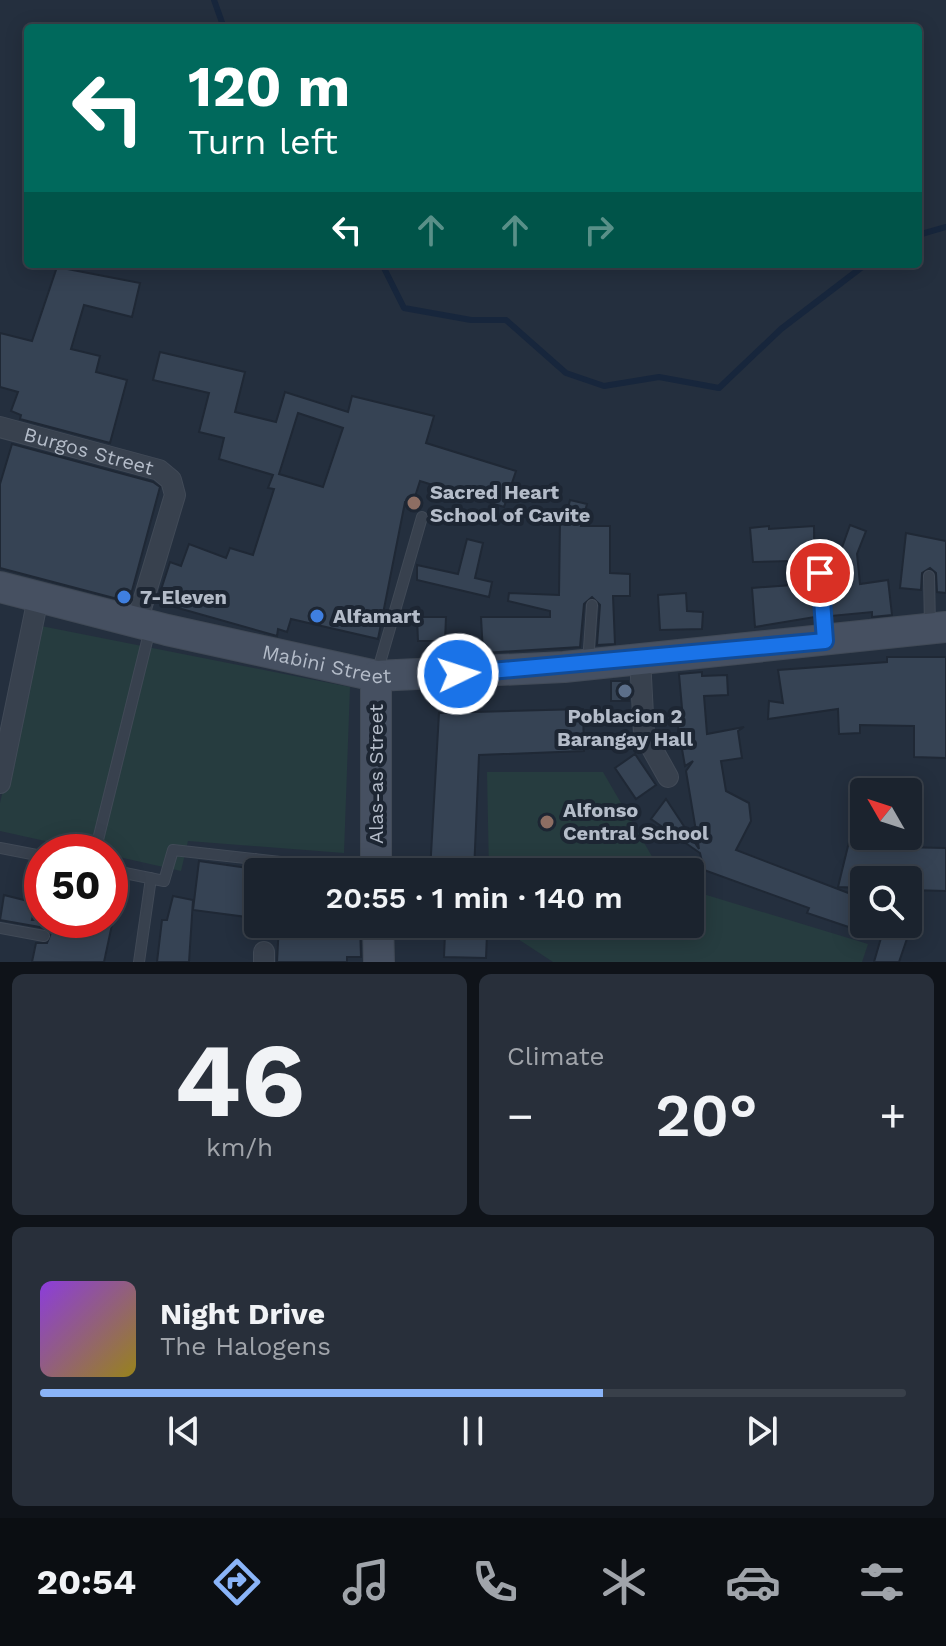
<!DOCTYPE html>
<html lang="en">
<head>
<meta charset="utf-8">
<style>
  body { margin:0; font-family:"Work Sans",sans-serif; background:#282f3a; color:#f1f3f6; height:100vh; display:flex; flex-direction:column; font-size:30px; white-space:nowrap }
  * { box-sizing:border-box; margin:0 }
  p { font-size:26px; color:#a0a4aa }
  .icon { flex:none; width:44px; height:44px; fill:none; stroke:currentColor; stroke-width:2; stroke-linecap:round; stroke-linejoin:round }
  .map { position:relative; height:962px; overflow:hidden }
  .side { display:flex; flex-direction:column; gap:12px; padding:12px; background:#0f1319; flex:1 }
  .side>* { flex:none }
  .top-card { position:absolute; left:24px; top:24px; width:898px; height:244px; border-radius:8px; box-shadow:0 4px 20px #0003,0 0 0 2px #39404a; background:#00695c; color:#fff; overflow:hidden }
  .needle { width:52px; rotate:309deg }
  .fabs { position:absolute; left:850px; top:778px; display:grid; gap:16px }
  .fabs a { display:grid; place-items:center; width:72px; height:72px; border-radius:8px; background:#1b232e; box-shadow:0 4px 20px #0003,0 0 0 2px #39404a; font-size:40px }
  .speed { position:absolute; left:24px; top:834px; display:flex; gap:16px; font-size:40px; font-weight:700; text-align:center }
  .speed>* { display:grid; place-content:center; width:104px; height:104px; border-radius:50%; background:#1b232e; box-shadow:0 4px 20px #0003,0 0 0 2px #39404a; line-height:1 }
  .speed .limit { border:12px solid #d22; background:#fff; color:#111 }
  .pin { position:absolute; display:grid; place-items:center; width:68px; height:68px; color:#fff; margin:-34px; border:4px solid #fff; border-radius:50%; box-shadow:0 2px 8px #0007 }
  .me { position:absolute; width:88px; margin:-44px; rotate:86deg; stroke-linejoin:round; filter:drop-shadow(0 0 6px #0008) }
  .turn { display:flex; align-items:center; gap:28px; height:168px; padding:0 32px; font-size:36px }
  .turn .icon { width:104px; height:104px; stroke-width:2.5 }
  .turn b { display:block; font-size:56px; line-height:68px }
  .lanes { display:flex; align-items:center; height:76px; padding:0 32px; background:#0003; justify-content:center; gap:40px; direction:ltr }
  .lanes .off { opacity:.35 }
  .big { font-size:60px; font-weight:600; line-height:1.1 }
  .side .card { flex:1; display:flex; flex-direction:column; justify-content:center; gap:12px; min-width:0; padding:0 28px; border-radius:12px; background:#282f3a }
  .side .dial { align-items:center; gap:0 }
  .dial b { font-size:104px; line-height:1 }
  .song { display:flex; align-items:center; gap:24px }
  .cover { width:96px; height:96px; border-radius:12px; background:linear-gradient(135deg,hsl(270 70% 55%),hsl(50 70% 35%)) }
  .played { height:8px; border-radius:4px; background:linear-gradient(90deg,#8ab4f8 65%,#39404a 65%) }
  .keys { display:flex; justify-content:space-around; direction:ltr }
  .heat { display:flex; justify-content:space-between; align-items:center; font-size:44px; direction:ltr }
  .side .tiles { flex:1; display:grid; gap:12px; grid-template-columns:1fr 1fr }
  .card:last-child { grid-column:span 2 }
  .trip { position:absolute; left:244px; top:858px; width:460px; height:80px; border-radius:8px; background:#1b232e; box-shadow:0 4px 20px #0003,0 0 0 2px #39404a; font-weight:600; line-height:80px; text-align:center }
  .tab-bar { display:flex; height:128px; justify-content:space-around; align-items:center; background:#0b0e12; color:#a0a4aa }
  .tab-bar .icon { width:56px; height:56px }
  .tab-bar .selected { color:#8ab4f8 }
  .tab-bar b { font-size:36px; color:#f1f3f6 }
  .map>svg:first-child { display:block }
  .green { fill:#263c3f }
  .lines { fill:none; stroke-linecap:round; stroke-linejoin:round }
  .stream { stroke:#17263c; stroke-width:6 }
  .building { fill:#364354; stroke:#1f2835; stroke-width:2; fill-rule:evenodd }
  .lane-casing { stroke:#414a57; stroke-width:12 }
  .street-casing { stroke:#414a57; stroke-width:22 }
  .secondary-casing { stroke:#414a57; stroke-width:32 }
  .lane { stroke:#38414e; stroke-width:10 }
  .street { stroke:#38414e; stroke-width:20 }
  .secondary { stroke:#465061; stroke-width:30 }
  .route-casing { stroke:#114b97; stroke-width:20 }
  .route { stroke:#1a73e8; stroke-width:14 }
  .education-dot { fill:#8d6e63; stroke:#1d2633; stroke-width:3 }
  .shop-dot { fill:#3f7fe0; stroke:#1d2633; stroke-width:3 }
  .service-dot { fill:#5c6f8a; stroke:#1d2633; stroke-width:3 }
  .labels { text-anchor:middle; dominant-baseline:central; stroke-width:8; stroke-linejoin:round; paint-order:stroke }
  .street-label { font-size:20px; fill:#b4bcc9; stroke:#1d2633 }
  .poi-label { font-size:20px; font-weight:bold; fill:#b4bcc9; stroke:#1d2633; text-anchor:start }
</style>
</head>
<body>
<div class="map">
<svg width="946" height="962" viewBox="0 0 946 962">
  <rect width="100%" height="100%" fill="#242f3e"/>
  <path class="green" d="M41,626L350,687L344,853L188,841L181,871L110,855V852H95L0,831V803Z
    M487,772H603L661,872H489Z
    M690,890L868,944L862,962H553L495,924H690Z"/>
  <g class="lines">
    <path class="stream" d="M214,0L224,28
      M918,235L946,227
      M382,264L404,308L471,320H506L566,373L604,386L659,377L719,388L781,329L866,264"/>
  </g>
  <path class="building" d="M57,267L140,283L132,317L84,305L71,349L100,356L96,372L127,380L110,443L20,419L21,415L11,411L18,392L0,387V333L32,341Z
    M160,352L245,372L235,412L276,422L285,392L348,412L352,396L434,416L426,443L516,471L504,507L420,481L413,503L405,502L378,639L291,619L287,632L278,629L277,636L157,602L170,562L181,566L189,544L226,558L230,548L253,555L274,489L268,488L273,475L219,459L224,438L199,432L209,393L153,380ZM298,413L343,428L323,487L279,474Z
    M12,444L153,482L160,487L129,602L0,568V484Z
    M570,500L587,504L581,526H610V573L630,574V596H613L615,644L597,645L600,605L592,597L584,604L580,647L483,653L481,617H550V611L508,601L509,593L559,595L560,520L565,521Z
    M850,525L866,531L857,554L860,584L888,580L892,615L872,617V612L831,616L829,584Z
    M769,526V529L814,526L815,617L755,627L752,588L792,585L791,561L753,562L750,528Z
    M906,533L946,541V593L937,592L936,573L930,568L922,573L921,590L900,588Z
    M467,539L483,543L475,578L492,582L489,597L417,580V565L458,574Z
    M686,593L687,611L703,612L702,629L660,630L658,595Z
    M417,617H446L445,641H418Z
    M887,657H946V758L914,757V726L860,725V733L839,734L838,709L768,719L769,701L783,703L778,670L887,662Z
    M702,672V676L727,675L728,695L704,696L707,734L744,727L738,731L742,758L721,761L726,791L749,803L751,821L736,850L864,899V924H912L899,962H874L881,938L807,913L809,908L704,870L700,853L651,819L666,799L699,849L686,771L693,761L685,766L677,721L683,719L679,674Z
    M611,681H628L629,701H611Z
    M583,709L584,751L479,755L474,872H430L439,713Z
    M635,754L656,785L636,799L615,768Z
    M858,805L864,806V836H903L900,847L946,848V891L908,890V880H864V888L838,887Z
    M199,861L248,868L247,917L193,910Z
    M4,895L36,903L32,920H113L104,962H32L36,943H47L51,933L45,928L0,920Z
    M173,896L193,900L189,962H157L162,920H167Z
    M279,924H360L361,957H347V962H277Z
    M445,933L487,934L486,958L444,957Z"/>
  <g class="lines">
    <g class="lane-casing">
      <path id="lane" d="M820,573L824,635
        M929,576L930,626
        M588,663L592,605
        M377,673L422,517
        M0,848L42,856
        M95,852L150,629
        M110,870L164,881L173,850L371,872
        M255,923L256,859
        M0,928L44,936
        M139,962L151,878"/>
    </g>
    <g class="street-casing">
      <g id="street">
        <path id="s1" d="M0,427L159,470L171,480L175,495L137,622"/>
        <path d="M640,658L644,734L668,777"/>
        <path d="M0,783L38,598"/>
        <path d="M264,962V952"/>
      </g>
    </g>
    <g class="secondary-casing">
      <g id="secondary">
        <path id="s2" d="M0,587L167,630L376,676L564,667L946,627"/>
        <path d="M376,676V872"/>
        <path d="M378,924L379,962"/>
      </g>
    </g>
    <use href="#lane" class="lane"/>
    <use href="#street" class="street"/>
    <use href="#secondary" class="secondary"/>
  </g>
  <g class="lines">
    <g class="route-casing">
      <path id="route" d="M458,674L825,641L820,573"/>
    </g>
    <use href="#route" class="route"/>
  </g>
  <g class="education-dot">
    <circle cx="414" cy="503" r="8"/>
    <circle cx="547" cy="822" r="8"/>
  </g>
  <g class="shop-dot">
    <circle cx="124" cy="597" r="8"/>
    <circle cx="317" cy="616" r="8"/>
  </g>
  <circle class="service-dot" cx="625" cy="691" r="8"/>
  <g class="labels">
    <g class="street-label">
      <text stroke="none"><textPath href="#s1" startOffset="92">Burgos Street</textPath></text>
      <text stroke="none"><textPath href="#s2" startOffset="336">Mabini Street</textPath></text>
      <text transform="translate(376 774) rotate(-90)">Alas-as Street</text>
    </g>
    <g class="poi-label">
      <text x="430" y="492">Sacred Heart<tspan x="430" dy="23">School of Cavite</tspan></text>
      <text x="140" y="597">7-Eleven</text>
      <text x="333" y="616">Alfamart</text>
      <text x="625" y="716" text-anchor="middle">Poblacion 2<tspan x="625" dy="23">Barangay Hall</tspan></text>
      <text x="563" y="810">Alfonso<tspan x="563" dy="23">Central School</tspan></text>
    </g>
  </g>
</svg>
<div class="fabs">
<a><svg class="needle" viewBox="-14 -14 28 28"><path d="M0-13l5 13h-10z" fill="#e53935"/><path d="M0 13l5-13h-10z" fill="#a0a4aa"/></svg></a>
<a><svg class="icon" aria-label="search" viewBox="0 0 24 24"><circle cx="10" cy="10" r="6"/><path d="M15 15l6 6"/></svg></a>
</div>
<div class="speed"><div class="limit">50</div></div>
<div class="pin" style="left:820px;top:573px;background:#d93025"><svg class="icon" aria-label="arrive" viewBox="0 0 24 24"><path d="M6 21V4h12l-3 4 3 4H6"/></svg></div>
<svg class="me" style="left:458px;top:674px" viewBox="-20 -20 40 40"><circle r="17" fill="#1a73e8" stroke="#fff" stroke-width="3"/><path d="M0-11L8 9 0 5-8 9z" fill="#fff"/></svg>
<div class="trip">20:55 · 1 min · 140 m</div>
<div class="top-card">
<div class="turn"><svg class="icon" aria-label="left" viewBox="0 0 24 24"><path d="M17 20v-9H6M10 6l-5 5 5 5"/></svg><div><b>120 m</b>Turn left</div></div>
<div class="lanes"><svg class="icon" aria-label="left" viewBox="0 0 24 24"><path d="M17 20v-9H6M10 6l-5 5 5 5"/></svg><svg class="icon off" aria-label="ahead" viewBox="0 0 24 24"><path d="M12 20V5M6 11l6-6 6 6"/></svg><svg class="icon off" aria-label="ahead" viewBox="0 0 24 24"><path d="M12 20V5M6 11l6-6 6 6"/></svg><svg class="icon off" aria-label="right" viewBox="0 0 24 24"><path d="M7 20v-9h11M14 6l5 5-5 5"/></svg></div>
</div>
</div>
<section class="side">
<div class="tiles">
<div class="card dial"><b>46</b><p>km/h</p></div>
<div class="card"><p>Climate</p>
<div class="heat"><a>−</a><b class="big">20°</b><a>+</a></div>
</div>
<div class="card">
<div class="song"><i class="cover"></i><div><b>Night Drive</b><p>The Halogens</p></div></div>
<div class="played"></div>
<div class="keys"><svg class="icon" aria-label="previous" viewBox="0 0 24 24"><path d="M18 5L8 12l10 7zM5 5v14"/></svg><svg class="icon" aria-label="pause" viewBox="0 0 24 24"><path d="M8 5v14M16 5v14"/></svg><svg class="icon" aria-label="next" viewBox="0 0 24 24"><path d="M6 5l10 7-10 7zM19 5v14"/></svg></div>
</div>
</div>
</section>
<nav class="tab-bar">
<b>20:54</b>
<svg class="icon selected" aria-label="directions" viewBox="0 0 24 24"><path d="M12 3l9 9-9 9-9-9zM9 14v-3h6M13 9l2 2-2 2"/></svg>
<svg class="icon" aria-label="music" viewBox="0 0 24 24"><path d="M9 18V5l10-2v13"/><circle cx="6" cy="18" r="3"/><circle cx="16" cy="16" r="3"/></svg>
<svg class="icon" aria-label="phone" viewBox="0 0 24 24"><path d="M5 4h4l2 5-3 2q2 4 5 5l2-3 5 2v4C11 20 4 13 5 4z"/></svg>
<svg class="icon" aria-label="climate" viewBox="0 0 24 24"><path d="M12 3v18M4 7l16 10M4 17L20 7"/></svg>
<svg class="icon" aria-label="car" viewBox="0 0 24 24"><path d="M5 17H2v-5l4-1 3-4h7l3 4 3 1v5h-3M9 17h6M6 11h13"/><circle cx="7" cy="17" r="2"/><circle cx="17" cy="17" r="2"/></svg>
<svg class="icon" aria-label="filters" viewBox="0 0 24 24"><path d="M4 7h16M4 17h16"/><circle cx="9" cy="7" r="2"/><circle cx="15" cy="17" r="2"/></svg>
</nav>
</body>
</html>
